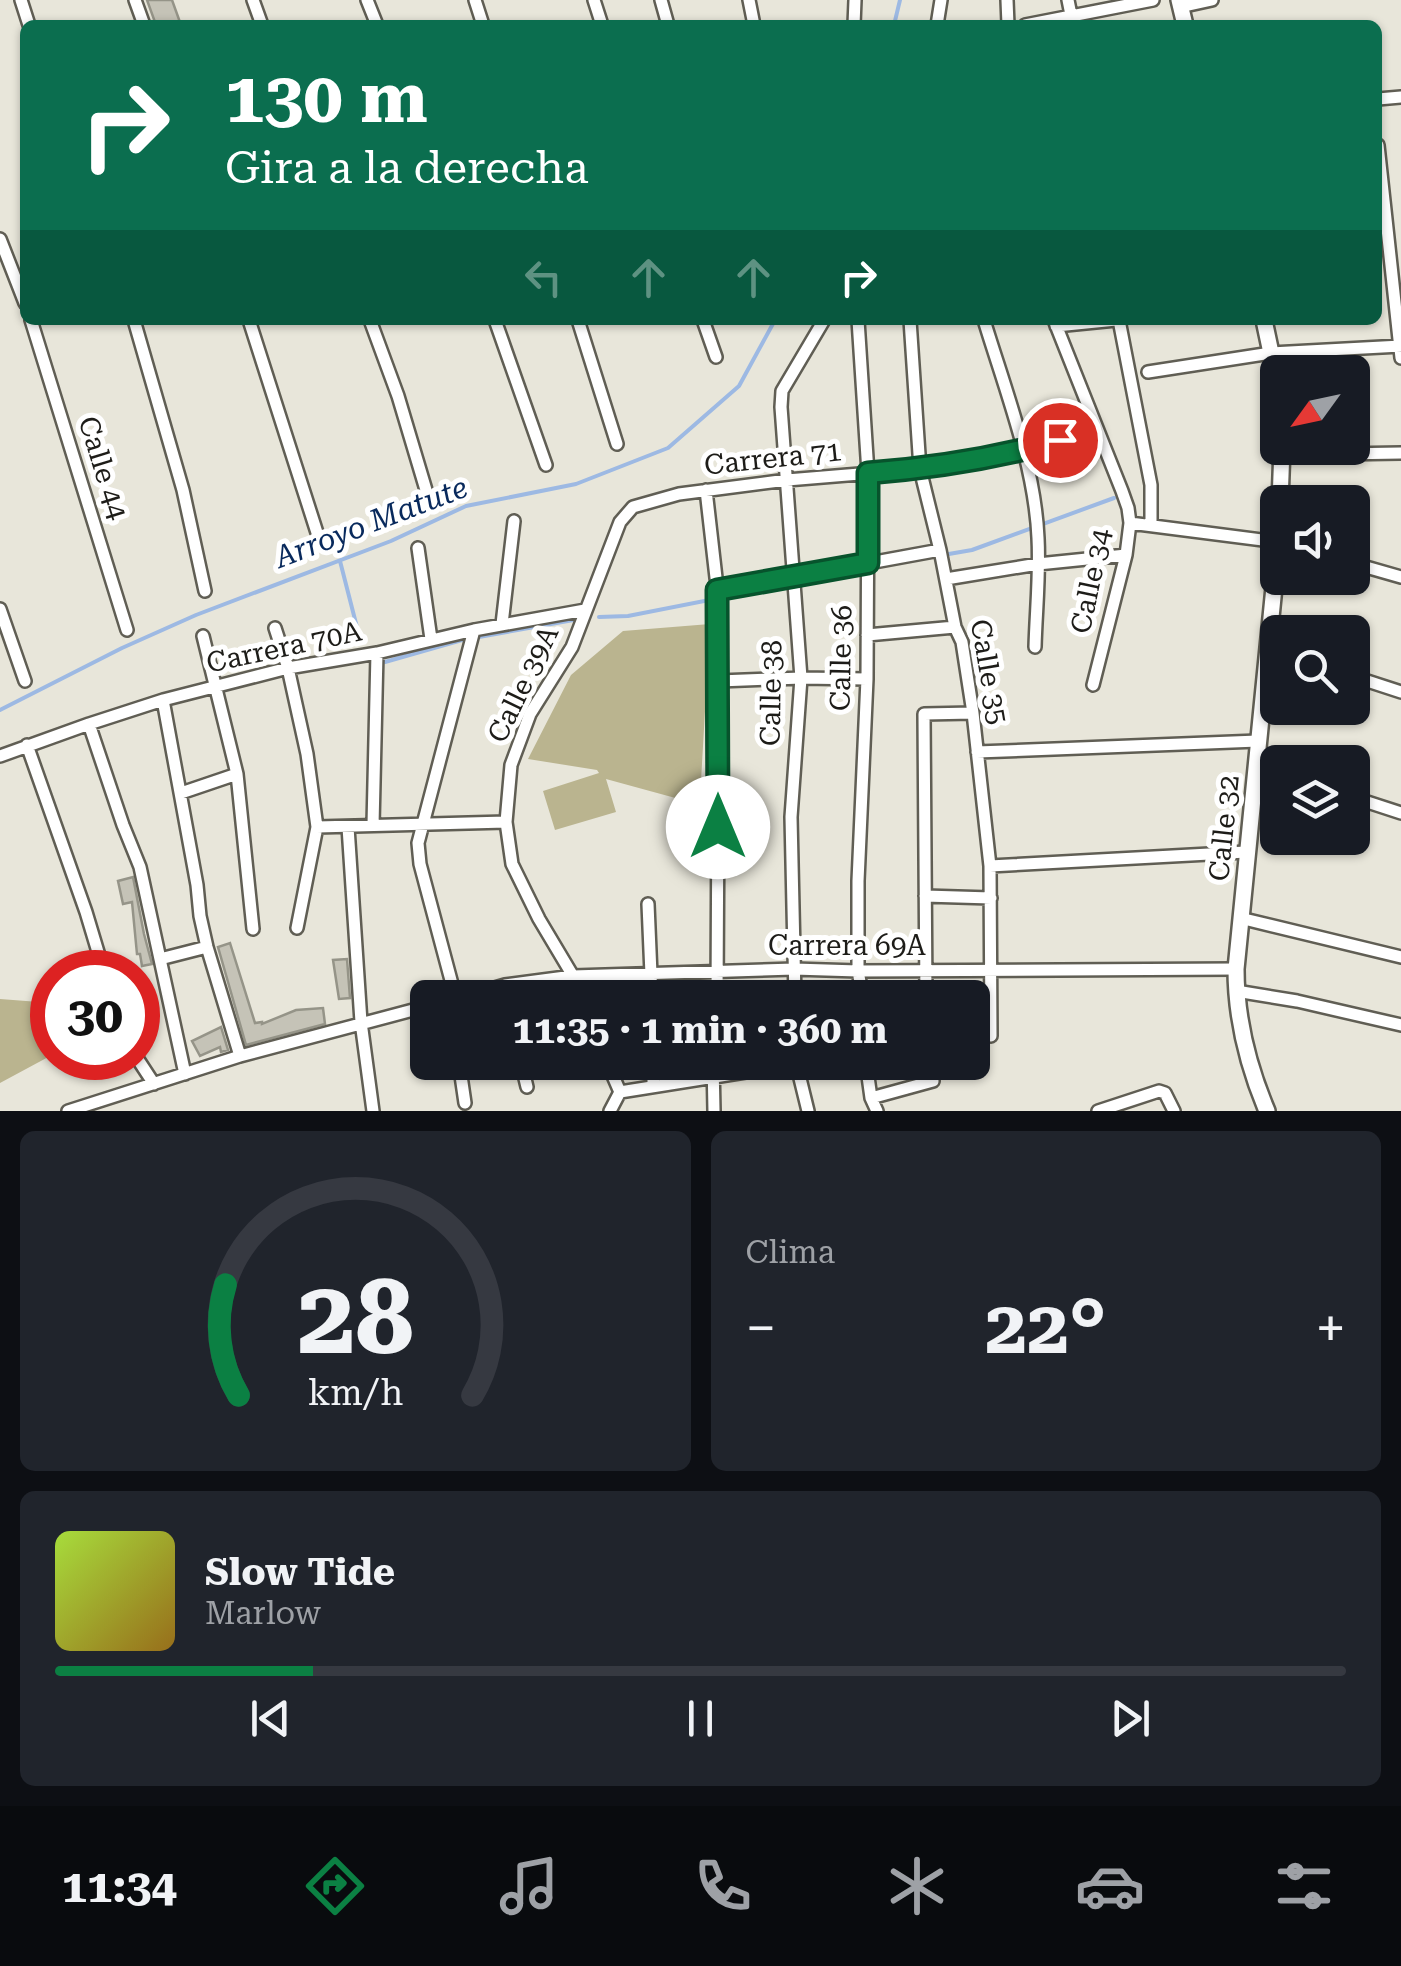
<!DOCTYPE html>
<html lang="es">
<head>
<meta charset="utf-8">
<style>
  body { margin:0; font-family:"Roboto Serif",serif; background:#20242c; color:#f1f3f6; height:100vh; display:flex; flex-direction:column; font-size:38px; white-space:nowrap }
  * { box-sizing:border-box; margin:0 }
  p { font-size:32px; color:#9ea1a6 }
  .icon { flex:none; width:55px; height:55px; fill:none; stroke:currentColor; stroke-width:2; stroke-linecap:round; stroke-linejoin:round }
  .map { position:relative; height:1111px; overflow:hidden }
  .details { display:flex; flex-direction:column; gap:20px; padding:20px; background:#0d0f14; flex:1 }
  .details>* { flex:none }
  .guide { position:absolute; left:20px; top:20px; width:1362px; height:305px; border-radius:15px; box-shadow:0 2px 8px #0004; background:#0b6e4f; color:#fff; overflow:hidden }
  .needle { width:65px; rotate:237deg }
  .fabs { position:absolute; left:1260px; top:355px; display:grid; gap:20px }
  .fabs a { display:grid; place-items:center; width:110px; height:110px; border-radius:15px; background:#171b24; box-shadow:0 2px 8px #0004; font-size:50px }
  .speed { position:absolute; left:30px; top:950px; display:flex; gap:20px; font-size:50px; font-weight:700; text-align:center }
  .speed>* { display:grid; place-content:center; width:130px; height:130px; border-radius:50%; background:#171b24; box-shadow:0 2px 8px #0004; line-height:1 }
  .speed .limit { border:15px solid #d22; background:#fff; color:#111 }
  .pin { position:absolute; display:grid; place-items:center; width:85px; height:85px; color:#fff; margin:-42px; border:5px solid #fff; border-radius:50%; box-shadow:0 2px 10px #0007 }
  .me { position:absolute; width:110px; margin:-55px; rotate:0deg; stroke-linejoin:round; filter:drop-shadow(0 0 8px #0008) }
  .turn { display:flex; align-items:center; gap:35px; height:210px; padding:0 40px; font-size:45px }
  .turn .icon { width:130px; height:130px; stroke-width:2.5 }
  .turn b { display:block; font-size:70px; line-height:85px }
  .lanes { display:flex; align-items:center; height:95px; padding:0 40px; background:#0003; justify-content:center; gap:50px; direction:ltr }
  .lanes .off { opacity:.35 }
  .big { font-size:75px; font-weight:700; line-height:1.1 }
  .details .widget { flex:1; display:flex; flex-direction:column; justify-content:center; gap:15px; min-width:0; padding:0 35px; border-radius:15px; background:#20242c }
  .details .dial { align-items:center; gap:0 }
  .dial svg { height:260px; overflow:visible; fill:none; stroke:#363941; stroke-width:7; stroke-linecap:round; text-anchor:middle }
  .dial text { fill:#f1f3f6; stroke:none }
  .song { display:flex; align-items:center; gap:30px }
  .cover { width:120px; height:120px; border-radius:15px; background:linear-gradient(135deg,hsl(80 70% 55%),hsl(40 70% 35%)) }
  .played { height:10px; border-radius:5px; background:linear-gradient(90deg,#0b8043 20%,#363941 20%) }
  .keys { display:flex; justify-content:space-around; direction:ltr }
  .heat { display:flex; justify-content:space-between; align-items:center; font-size:55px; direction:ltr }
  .details .tiles { flex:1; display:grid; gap:20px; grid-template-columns:1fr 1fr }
  .widget:last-child { grid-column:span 2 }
  .trip { position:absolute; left:410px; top:980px; width:580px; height:100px; border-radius:15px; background:#171b24; box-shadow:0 2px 8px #0004; font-weight:700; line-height:100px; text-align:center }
  .menu { display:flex; height:160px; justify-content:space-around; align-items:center; background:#090b0e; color:#9ea1a6 }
  .menu .icon { width:70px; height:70px }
  .menu .current { color:#0b8043 }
  .menu b { font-size:45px; color:#f1f3f6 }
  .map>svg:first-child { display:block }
  .green { fill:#bab48f }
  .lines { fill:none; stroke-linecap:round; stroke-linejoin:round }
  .stream { stroke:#9db9e3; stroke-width:4 }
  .building { fill:#c5c3b7; stroke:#959488; stroke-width:2.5 }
  .street-casing { stroke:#605e54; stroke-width:16 }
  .secondary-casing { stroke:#605e54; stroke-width:20 }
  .street { stroke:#fff; stroke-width:11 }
  .secondary { stroke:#fff; stroke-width:15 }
  .route-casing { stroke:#07532c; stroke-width:25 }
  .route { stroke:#0b8043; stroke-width:18 }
  .labels { text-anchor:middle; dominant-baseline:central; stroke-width:10; stroke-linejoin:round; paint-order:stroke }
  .street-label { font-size:28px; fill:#1d1c18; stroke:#fff }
  .water-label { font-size:30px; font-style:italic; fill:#08295c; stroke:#fff }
</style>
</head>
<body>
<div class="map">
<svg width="1401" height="1111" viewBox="0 0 1401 1111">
  <rect width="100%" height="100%" fill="#e8e6da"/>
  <path class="green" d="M710,624L701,781L690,802L606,779L616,812L555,830L543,791L599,773L597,770L528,759L571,675L623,631Z
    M0,999L52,1003V1055L0,1083Z"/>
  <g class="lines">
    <path class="stream" d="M894,25L900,0
      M943,555L972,550L1114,498
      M340,561L361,643
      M599,617L628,616L826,577
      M479,637L579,619
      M385,662L462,640
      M0,710L122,648L196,615L391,541L466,506L576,484L668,448L739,386L775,320"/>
  </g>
  <path class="building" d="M147,0H172L181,25H156Z
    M133,877L144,934L152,964L142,966L140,954H137L132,902L123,904L118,881Z
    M230,943L255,1023L262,1022V1024L296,1010L323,1008L325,1024L246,1045L218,947Z
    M347,959L350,998L339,999L333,960Z
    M221,1027L228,1050L221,1052L220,1047L200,1056L192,1041Z"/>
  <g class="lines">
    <g class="street-casing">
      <path id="street" d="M21,0L29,25
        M135,0L144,25
        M253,0L262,25
        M367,0L377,25
        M475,0L483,25
        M594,0L602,25
        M661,0L668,25
        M749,0L754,25
        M1007,0L1008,25
        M1068,0L1073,25
        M1180,7L1212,0
        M854,25L855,0
        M937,25L941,0
        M1025,25L1153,0
        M1378,99L1401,97
        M1378,145L1401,358
        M0,239L25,303
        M31,320L127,630
        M134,320L183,490L205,591
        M249,320L320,542
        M370,320L398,396L429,500
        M495,320L546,465
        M578,320L617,444
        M703,320L716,357
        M858,320L868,473L867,679L858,881V971L863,998
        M910,320L920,469L940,550L955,627L962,642L973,713L990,866L991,1036
        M984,320C1005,389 1035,466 1038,538C1040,574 1036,611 1035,647
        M1054,320L1122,491L1128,508L1130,523L1126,555L1093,685
        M1119,320L1151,485V525
        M1056,326L1116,320
        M1148,372L1271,353L1401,346
        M1282,448L1341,454L1401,453
        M706,490L719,604L717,998
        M1130,523L1278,542
        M418,548L431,639
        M1352,563L1401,577
        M946,579L1038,564L1126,555
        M717,591L940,550
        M0,609L25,681
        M502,624L514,521
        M275,628L288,668L307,754L317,827L297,928
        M867,635L955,627
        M203,636L237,774L253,929
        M1352,676L1401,692
        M719,681L801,678L867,679
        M163,700L197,885L200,916L207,947L240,1056
        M89,724L123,825L140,867L185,1074
        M27,745L86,912L104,972
        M977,752L1258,741
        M0,756L89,724L163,700L288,668L377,653L474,630L585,610
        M1256,765L1278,772
        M181,793L237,774
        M1352,797L1401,813
        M373,825L377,653
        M317,827L506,822
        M348,827L361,1022L373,1111
        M990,866L1246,852
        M925,896L991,898
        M648,904L652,998
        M1240,918L1401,957
        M160,959L207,947
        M1236,991L1297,1001L1401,1025
        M450,998L452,984L420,864L418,843L474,630
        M460,998L505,985L573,976L794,969L858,971L1236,969
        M581,998L573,976L539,919L512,864L506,822L511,765L530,714L572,647L620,522L633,507L679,494L787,480L920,469L1024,450L1096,430
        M795,998L791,817L801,678L781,407L782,391L824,320
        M926,998L924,714L973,713
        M137,1058L154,1084
        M459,1062L465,1103
        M521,1062L527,1087
        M607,1062L620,1092L610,1111
        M653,1062V1086
        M713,1062L714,1111
        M796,1062L808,1111
        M866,1062L871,1098L877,1111
        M620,1092L796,1064
        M871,1098L933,1081L931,1062
        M68,1111L240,1056L428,1006
        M1098,1111L1159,1091L1165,1093L1174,1111"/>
    </g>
    <g class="secondary-casing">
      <path id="secondary" d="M1179,0L1185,25
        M1264,320L1278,386
        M1280,502L1282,448
        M1267,1111C1248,1066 1236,1018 1236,969L1278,547"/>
    </g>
    <use href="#street" class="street"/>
    <use href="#secondary" class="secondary"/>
  </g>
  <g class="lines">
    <g class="route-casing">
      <path id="route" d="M718,827L717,590L868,563V473C933,468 997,458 1060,440"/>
    </g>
    <use href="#route" class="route"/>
  </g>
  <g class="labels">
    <g class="street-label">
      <text transform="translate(773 458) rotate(-6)">Carrera 71</text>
      <text transform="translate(103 468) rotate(73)">Calle 44</text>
      <text transform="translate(1091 581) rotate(-78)">Calle 34</text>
      <text transform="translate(284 647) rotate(-12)">Carrera 70A</text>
      <text transform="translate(841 658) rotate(-89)">Calle 36</text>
      <text transform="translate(989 672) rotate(80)">Calle 35</text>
      <text transform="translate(523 684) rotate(-64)">Calle 39A</text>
      <text transform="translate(771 693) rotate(-89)">Calle 38</text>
      <text transform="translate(1224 828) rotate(-84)">Calle 32</text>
      <text x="847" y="945">Carrera 69A</text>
    </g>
    <g class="water-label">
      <text transform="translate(371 522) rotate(-21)">Arroyo Matute</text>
    </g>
  </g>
</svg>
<div class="fabs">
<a><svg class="needle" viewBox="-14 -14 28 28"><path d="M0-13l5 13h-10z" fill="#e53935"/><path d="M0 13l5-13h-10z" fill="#9ea1a6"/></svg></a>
<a><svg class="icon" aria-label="sound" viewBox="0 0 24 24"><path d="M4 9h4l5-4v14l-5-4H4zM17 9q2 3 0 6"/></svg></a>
<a><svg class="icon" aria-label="search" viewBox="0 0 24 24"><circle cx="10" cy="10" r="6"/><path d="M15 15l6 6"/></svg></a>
<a><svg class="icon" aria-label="layers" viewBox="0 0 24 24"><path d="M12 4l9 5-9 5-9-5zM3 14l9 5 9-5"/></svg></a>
</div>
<div class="speed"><div class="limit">30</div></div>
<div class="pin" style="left:1060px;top:440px;background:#d93025"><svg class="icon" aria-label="arrive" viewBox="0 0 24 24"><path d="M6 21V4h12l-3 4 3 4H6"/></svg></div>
<svg class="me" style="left:718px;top:827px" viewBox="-20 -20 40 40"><circle r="19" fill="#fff"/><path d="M0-13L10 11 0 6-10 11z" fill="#0b8043"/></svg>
<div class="trip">11:35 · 1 min · 360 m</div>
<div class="guide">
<div class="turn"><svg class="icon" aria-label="right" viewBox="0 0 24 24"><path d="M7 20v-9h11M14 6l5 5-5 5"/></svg><div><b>130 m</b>Gira a la derecha</div></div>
<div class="lanes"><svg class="icon off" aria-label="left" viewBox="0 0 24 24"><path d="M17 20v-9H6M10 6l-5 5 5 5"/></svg><svg class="icon off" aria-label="ahead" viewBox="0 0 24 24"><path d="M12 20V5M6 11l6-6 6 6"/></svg><svg class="icon off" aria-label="ahead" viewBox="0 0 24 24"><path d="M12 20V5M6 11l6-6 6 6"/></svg><svg class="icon" aria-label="right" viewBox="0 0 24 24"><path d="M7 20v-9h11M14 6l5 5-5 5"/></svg></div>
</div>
</div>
<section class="details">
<div class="tiles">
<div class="widget dial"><svg viewBox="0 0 100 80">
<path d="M14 69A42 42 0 1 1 86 69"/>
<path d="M14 69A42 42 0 0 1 10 35" stroke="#0b8043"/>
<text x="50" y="56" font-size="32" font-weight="700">28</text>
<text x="50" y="72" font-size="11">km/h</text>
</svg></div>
<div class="widget"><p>Clima</p>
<div class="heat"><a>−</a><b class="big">22°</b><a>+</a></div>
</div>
<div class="widget">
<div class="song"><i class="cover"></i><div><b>Slow Tide</b><p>Marlow</p></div></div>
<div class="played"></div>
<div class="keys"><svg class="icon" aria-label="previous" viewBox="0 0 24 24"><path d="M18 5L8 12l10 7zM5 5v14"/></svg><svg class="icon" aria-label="pause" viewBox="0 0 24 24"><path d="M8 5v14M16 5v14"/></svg><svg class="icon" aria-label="next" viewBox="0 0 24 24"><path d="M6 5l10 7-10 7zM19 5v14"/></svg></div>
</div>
</div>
</section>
<nav class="menu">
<b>11:34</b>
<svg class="icon current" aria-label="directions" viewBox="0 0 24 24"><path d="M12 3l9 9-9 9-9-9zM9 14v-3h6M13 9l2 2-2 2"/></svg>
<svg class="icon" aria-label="music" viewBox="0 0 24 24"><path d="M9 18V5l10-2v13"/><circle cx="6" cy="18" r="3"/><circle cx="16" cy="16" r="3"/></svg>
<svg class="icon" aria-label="phone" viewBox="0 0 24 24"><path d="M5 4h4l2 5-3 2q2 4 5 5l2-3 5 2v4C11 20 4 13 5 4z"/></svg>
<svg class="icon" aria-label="climate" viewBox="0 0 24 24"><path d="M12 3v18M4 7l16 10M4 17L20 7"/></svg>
<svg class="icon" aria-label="car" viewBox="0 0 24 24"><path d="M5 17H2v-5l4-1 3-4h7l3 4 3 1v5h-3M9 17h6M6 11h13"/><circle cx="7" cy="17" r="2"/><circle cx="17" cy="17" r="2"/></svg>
<svg class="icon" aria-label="filters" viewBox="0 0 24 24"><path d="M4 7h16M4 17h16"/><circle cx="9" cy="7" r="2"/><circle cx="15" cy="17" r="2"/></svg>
</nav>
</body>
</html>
